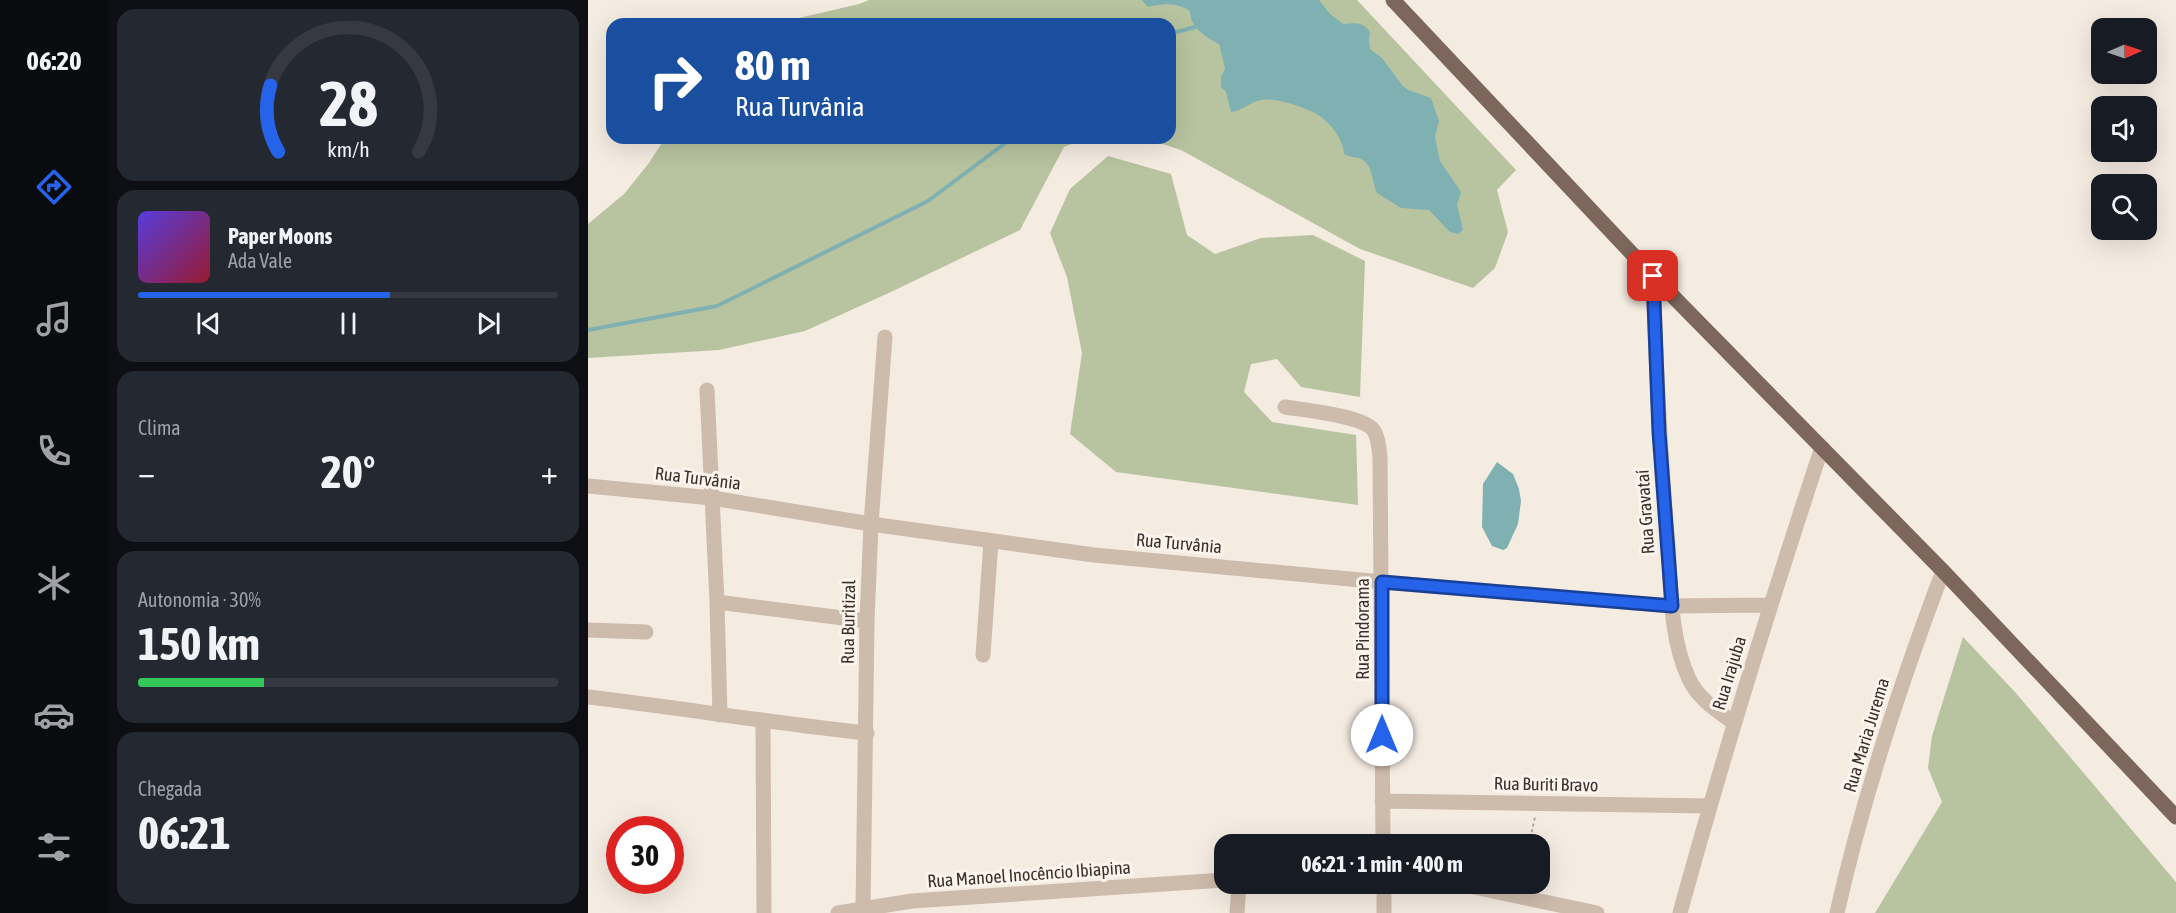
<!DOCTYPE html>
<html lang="pt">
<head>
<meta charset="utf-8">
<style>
  body { margin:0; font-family:"Asap Condensed",sans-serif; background:#242831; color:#f1f3f6; height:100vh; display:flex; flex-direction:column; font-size:22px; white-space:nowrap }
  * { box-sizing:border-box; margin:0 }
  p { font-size:20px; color:#9ea1a6 }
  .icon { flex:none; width:33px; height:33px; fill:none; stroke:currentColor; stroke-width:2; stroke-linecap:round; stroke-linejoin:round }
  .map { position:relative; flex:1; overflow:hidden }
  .drawer { display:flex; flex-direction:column; gap:9px; padding:9px; background:#0d0f14; width:480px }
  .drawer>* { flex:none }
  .top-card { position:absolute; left:18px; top:18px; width:570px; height:126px; border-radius:18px; box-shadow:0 6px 24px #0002; background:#1a4fa0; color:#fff; overflow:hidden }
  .needle { width:39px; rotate:88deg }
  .buttons { position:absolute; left:1503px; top:18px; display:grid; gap:12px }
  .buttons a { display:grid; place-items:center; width:66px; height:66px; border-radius:12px; background:#171b24; box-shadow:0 6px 24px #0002; font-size:30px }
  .speed { position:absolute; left:18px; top:816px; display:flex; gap:12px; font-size:30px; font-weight:700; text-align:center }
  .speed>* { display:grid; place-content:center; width:78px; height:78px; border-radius:50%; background:#171b24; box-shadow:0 6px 24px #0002; line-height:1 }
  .speed .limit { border:9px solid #d22; background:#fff; color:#111 }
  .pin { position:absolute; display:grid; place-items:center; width:51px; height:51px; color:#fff; margin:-26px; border-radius:12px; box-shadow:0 3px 9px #0006 }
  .me { position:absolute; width:66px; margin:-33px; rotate:0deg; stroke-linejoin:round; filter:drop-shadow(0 0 4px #0008) }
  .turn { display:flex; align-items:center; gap:21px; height:126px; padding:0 30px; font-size:27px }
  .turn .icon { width:78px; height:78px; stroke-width:2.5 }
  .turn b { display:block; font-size:42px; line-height:51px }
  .big { font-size:45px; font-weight:700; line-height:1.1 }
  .drawer .widget { flex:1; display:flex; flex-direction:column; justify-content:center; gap:9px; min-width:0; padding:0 21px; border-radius:18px; background:#242831 }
  .drawer .dial { align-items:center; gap:0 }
  .dial svg { height:156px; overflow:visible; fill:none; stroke:#363941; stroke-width:7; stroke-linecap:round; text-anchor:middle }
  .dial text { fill:#f1f3f6; stroke:none }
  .song { display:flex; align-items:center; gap:18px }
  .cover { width:72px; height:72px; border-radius:9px; background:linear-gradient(135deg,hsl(250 70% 55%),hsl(350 70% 35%)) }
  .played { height:6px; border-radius:3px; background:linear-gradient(90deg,#2563eb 60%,#363941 60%) }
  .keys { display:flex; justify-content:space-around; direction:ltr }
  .heat { display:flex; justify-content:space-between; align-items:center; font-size:33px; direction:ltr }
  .charge { height:9px; border-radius:4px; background:linear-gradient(90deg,#34c759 30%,#363941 0) }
  .trip { position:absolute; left:626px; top:834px; width:336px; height:60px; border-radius:18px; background:#171b24; box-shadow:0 6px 24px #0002; font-weight:700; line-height:60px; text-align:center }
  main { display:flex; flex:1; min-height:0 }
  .tabs { display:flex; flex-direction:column; width:108px; justify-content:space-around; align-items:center; background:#090b0e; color:#9ea1a6 }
  .tabs .icon { width:42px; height:42px }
  .tabs .selected { color:#2563eb }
  .tabs b { font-size:27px; color:#f1f3f6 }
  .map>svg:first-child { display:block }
  .green { fill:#b8c4a0 }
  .water { fill:#7fb0b2 }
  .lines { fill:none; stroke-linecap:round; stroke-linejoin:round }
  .stream { stroke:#7fb0b2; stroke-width:4 }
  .path { stroke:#b9a596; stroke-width:2; stroke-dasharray:3 3; stroke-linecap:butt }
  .street { stroke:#cdbbac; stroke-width:15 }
  .primary { stroke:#7d675c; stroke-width:15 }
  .route-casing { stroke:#184099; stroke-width:15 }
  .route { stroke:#2563eb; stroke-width:10 }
  .labels { text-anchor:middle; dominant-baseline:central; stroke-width:6; stroke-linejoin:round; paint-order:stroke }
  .street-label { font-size:18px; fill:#3b302b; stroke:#fbf5ee }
</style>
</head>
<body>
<main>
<nav class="tabs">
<b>06:20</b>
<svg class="icon selected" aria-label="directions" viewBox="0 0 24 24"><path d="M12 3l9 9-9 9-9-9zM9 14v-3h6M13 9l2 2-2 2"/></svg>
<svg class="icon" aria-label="music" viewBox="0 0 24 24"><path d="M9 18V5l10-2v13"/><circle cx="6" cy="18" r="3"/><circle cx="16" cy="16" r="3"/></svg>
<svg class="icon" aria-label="phone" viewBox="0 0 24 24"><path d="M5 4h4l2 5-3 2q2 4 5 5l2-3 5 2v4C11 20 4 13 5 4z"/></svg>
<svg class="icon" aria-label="climate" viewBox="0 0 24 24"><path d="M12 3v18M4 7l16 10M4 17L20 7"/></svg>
<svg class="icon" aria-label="car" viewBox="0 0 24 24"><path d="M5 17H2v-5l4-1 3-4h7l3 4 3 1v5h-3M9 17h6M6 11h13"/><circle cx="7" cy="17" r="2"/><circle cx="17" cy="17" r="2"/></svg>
<svg class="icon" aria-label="filters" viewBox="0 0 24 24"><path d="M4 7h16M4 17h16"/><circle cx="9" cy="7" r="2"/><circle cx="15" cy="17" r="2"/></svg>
</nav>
<section class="drawer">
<div class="widget dial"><svg viewBox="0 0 100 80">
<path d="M14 69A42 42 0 1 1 86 69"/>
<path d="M14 69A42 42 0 0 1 10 35" stroke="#2563eb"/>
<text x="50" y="56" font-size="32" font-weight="700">28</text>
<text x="50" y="72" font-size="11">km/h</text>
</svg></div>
<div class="widget">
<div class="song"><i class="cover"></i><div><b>Paper Moons</b><p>Ada Vale</p></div></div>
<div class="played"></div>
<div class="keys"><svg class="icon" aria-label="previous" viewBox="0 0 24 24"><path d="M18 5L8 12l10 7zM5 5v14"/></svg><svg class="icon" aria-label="pause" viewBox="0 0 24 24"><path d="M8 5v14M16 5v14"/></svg><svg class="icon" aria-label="next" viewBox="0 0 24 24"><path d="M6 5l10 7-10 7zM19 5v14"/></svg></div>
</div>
<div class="widget"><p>Clima</p>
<div class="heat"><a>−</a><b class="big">20°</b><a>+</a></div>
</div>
<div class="widget"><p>Autonomia · 30%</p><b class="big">150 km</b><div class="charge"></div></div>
<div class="widget"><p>Chegada</p><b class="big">06:21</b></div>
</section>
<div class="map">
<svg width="1588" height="913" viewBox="0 0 1588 913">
  <rect width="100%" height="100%" fill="#f4ebe1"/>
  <path class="green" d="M281,0H769L928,170L909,190L920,232L907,268L885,288L772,249L593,150L556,138H582V24H185L271,4Z
    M77,138H499L476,147L432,230L305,291L217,331L131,350L0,358V224L36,194L61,163Z
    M520,156L583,174L599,235L627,254L673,238L725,235L777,261L772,397L713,387L689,359L663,364L656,392L684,422L768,435L770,505L528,472L482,434L494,353L479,277L462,233L482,189Z
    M1375,637L1427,692L1588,882V913H1287L1354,802L1340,768L1344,736Z"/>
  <path class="water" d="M554,0H731L742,14L755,24C766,23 775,21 782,32L781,40L782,49L794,58L814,85L820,90L843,98L851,121L847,137L852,161L873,192L869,205L875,230L870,234L862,232L841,210L813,208L789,193C784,182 785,163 771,158C765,157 762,157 756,154C756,139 740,120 727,113C715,107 686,97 673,100C662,102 654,111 643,112L638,92L633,87V77L637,68L631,44C618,37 602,28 602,11C588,3 576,3 560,7Z
    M909,462L925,474L931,489L933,501L930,524L919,548L915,550L904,546L894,527L895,484Z"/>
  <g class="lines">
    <path class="stream" d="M582,34L610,26
      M0,330L129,306L340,201L424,138"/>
    <path class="path" d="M941,844L947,817"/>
    <path class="street" d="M1065,276C1068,365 1072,455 1080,545C1083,589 1082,639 1101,679C1111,700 1129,710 1146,723
      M119,390L129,602L132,715
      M697,407C715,410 777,416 786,431C791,439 791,449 792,458L795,844
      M0,486L124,498L283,524L506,555L794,582L1084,606L1181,605
      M129,602L279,621
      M0,630L58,632
      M395,655L403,541
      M0,697C93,708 185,723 279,733
      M175,722L176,913
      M794,801L1122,806
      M796,884V913
      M872,884L1009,913
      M275,909L279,621L283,524L297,337
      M250,913L324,901L636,880
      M649,913L651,884
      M1092,913C1135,756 1183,601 1234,447
      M1249,913C1275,797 1313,682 1355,571"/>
    <path class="primary" d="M805,0L1065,276L1355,571L1588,817"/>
  </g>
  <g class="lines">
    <g class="route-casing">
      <path id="route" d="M794,735V582L1084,606L1071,432L1065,276"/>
    </g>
    <use href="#route" class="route"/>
  </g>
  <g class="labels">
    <g class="street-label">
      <text transform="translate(110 478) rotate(7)">Rua Turvânia</text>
      <text transform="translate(1057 512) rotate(-94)">Rua Gravataí</text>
      <text transform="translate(591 543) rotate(5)">Rua Turvânia</text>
      <text transform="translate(260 622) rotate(-89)">Rua Buritizal</text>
      <text transform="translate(774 629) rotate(-90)">Rua Pindorama</text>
      <text transform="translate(1141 673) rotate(-73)">Rua Irajuba</text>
      <text transform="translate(1278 735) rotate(-73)">Rua Maria Jurema</text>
      <text transform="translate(958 784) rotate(1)">Rua Buriti Bravo</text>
      <text transform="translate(441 874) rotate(-4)">Rua Manoel Inocêncio Ibiapina</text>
    </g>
  </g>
</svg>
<div class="buttons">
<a><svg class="needle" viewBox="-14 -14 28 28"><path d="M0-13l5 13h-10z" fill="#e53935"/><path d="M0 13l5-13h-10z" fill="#9ea1a6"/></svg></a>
<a><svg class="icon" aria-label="sound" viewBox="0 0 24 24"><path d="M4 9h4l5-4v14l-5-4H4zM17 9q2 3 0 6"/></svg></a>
<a><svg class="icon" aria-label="search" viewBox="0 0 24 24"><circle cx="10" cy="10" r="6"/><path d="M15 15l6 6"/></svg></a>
</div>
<div class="speed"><div class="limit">30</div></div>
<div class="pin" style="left:1065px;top:276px;background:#d93025"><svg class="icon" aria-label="arrive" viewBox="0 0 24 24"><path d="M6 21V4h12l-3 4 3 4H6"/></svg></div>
<svg class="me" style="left:794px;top:735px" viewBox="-20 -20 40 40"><circle r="19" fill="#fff"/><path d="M0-13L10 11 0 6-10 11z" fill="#2563eb"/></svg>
<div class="trip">06:21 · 1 min · 400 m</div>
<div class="top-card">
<div class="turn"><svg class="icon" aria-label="right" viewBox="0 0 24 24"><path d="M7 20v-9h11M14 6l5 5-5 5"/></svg><div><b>80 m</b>Rua Turvânia</div></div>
</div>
</div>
</main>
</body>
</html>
